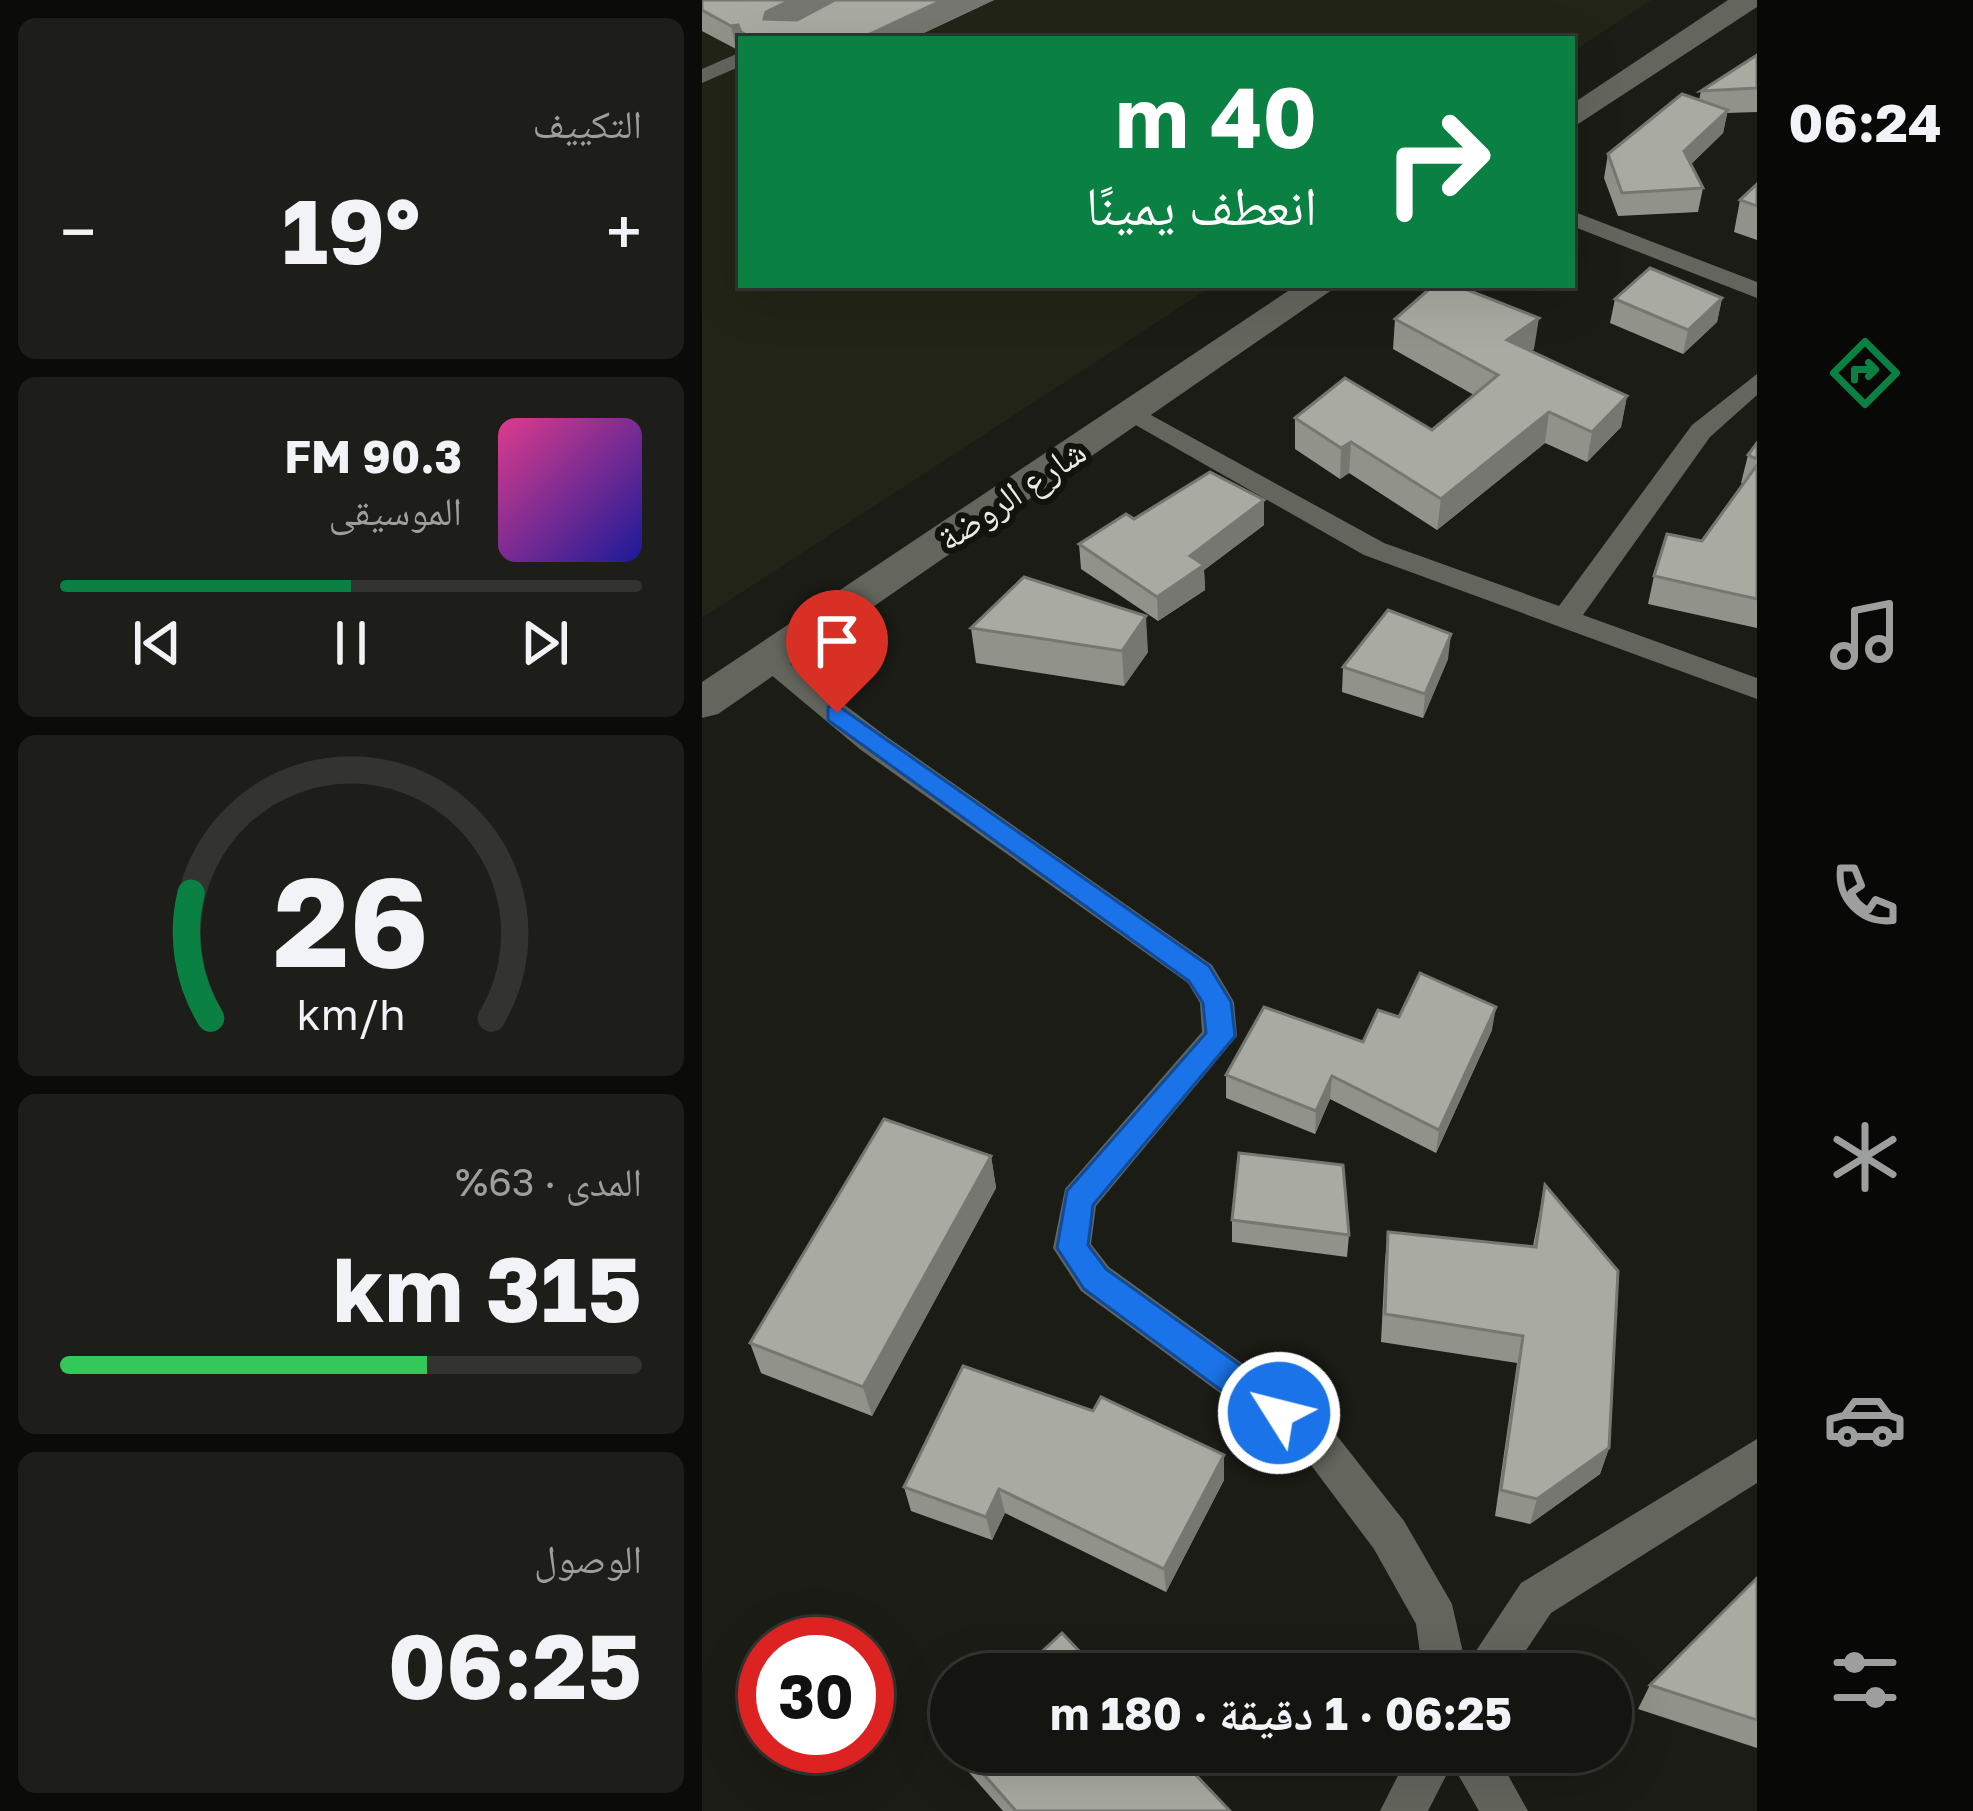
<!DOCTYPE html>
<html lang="ar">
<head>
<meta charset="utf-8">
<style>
  body { margin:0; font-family:"Golos Text","Noto Naskh Arabic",sans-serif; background:#1d1e19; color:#f1f3f6; direction:rtl; height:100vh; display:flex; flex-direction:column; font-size:45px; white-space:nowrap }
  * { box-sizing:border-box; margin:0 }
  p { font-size:39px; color:#9d9f9f }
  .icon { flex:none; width:66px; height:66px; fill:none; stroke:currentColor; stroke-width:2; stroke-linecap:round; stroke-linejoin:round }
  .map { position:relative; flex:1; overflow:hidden; direction:ltr }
  .sheet { display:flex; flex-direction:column; gap:18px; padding:18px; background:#0b0c09; width:702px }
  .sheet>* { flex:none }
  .top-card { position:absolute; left:36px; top:36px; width:837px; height:252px; border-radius:0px; box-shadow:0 12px 48px #0002,0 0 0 3px #333430; direction:rtl; background:#0b8043; color:#fff; overflow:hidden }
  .speed { position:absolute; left:36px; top:1617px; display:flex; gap:24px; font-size:60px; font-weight:700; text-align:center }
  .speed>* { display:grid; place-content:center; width:156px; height:156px; border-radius:50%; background:#141510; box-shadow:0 12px 48px #0002,0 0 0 3px #333430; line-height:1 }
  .speed .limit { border:18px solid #d22; background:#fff; color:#111 }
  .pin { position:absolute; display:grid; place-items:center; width:102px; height:102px; color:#fff; margin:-123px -51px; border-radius:50% 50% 50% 0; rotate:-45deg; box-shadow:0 0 12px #0007 }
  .pin .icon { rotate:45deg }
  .me { position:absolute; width:132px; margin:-66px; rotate:306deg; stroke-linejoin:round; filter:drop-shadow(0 0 9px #0008) }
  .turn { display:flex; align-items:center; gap:42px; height:252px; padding:0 60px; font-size:54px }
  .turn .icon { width:156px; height:156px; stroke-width:2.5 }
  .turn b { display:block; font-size:84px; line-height:102px }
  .big { font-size:90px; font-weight:700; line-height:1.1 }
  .sheet .widget { flex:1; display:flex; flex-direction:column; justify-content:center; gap:18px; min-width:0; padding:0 42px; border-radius:18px; background:#1d1e19 }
  .sheet .dial { align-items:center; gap:0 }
  .dial svg { height:312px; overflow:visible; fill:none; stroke:#333430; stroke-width:7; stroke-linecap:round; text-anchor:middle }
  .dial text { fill:#f1f3f6; stroke:none }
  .song { display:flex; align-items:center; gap:36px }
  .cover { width:144px; height:144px; border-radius:18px; background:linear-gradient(135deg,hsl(330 70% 55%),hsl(240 70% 35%)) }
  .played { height:12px; border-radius:6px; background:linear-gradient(90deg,#0b8043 50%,#333430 50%) }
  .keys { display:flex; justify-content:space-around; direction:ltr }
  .heat { display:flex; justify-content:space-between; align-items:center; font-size:66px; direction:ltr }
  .charge { height:18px; border-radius:9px; background:linear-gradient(90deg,#34c759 63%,#333430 0) }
  .trip { position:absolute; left:228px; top:1653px; width:702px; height:120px; border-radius:60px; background:#141510; box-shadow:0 12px 48px #0002,0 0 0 3px #333430; font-weight:700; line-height:120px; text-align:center; direction:rtl }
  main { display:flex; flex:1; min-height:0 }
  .dock { display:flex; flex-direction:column; width:216px; justify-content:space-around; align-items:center; background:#080806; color:#9d9f9f }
  .dock .icon { width:84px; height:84px }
  .dock .on { color:#0b8043 }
  .dock b { font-size:54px; color:#f1f3f6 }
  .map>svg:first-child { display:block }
  .built { fill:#222417 }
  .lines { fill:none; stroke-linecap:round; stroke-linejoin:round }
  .minor { fill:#64665e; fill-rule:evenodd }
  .secondary { fill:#64665e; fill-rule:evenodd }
  .wall { fill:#91928a }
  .shaded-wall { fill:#767771 }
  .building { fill:#a9aaa1; stroke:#767771; stroke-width:3 }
  .route { fill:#1a73e8; stroke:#114b97; stroke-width:3 }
  .labels { text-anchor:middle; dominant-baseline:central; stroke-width:12; stroke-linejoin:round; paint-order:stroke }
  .street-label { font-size:36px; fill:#eaebe7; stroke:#12130d }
</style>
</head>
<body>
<main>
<nav class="dock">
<b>06:24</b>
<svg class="icon on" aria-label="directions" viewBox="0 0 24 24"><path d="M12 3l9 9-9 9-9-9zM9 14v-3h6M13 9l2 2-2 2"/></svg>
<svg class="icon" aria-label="music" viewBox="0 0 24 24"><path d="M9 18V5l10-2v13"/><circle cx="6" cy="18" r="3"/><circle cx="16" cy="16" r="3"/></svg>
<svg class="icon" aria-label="phone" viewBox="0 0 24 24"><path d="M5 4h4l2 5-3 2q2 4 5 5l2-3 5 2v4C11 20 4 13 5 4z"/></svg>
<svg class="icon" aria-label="climate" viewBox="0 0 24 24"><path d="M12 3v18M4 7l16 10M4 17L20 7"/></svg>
<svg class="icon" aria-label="car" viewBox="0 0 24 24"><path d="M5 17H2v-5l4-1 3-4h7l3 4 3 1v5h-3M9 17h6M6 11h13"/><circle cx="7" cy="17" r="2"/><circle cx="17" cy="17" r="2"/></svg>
<svg class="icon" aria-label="filters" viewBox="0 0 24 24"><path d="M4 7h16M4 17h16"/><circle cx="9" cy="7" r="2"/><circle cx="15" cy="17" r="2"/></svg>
</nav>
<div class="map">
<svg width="1055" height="1811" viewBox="0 0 1055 1811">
  <rect width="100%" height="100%" fill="#1b1c16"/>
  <path class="built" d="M0,0H949L870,52V39H39V285H512L0,618Z"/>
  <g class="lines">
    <path class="minor" d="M39,52V66L0,83V69Z
      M870,211L1055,282V298L870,226Z
      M1055,374V395L1008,437L881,615L1055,678V699L662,555L416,415L429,407L438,409L682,543L857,606L990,425Z
      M65,646L181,734L510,965L532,1002L535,1036L394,1206L389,1244L407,1267L628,1427L702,1521L750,1604L764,1666L819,1583L1055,1439V1483L849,1613L808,1674H721L714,1624L672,1549L600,1453L379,1291L351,1248L363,1189L500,1032L498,1003L486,983L159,750L55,663L50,656L55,649Z
      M708,1752H793L826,1811H777L750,1764L726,1811H678Z"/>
    <path class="secondary" d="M1026,0H1055V7L870,128V104Z
      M595,285H637L16,714L0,718V682Z"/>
  </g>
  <path class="wall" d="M0,0H292L209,39H39V48L34,49L0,31Z
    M1055,55V112L1025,113L1021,133L989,164L1001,188L996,212L916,216L902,178L906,154L997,100L999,91Z
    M1055,184V240L1032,232L1038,200Z
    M1020,298L1015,322L981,354L908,323L913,299Z
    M693,319L832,349L829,351L925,396L919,427L885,462L843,443L735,530L647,473L638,479L593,449V418L730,430L772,395L691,349Z
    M1055,443V628L946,604L952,576L1000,541L1041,484L1039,483L1046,455Z
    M432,519L562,525L502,570L503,590L456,621L379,569L377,544Z
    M269,628L446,652L422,686L274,663Z
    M746,659L721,718L640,692L641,667Z
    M697,1017L790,1030L734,1153L628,1099L613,1134L524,1098V1075L661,1042Z
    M289,1156L294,1188L170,1416L59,1373L48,1343Z
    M843,1185L907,1448L898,1474L828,1524L793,1516L815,1363L679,1342L683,1261L686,1232L831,1246Z
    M530,1220L647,1235L645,1257L530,1242Z
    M522,1480L464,1592L303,1513L290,1540L209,1511L202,1487Z
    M1055,1578V1748L936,1709L948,1685Z
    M254,1752H472L528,1811H301L257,1761Z"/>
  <path class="shaded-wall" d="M89,0H138L68,35L62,19L64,12Z
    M241,0H292L209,39H157Z
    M36,25L39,48L34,49L29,26Z
    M1026,110L1021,133L978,175L982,151Z
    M1020,298L1015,322L981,354L986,330Z
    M837,318L832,349L801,371L805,340Z
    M925,396L919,427L885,462L890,432Z
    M847,412L843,443L735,530L739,499Z
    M649,442L647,473L638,479L639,448Z
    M562,500V525L502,570L503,590L456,621L455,597L488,556Z
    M444,616L446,652L422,686L420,651Z
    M749,634L746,659L721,718L723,694Z
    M794,1007L790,1030L734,1153L737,1130Z
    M630,1076L628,1099L613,1134L614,1111Z
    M289,1156L294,1188L170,1416L161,1387Z
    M907,1448L898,1474L828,1524L835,1499Z
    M522,1455V1480L464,1592L462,1569Z
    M297,1489L303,1513L290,1540L284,1517Z"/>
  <path class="building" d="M0,0H89L64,12L62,19L95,20L133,0H241L157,39H52L39,32L36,25L29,26L0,10Z
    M1055,55V88L999,91Z
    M980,94L1026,110L982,151L1001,188L920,193L906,154Z
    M1055,184V206L1038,200Z
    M948,268L1020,298L986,330L913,299Z
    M732,285H753L837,318L805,340L925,396L890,432L847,412L739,499L649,442L639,448L593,418L643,378L730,430L796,375L693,319Z
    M1055,443V459L1046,455Z
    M1055,465V599L952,576L965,534L1000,541Z
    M508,472L562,500L488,556L502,565L455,597L377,544L424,514L432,519Z
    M322,577L444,616L420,651L269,628Z
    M686,610L749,634L723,694L641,667Z
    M718,973L794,1007L737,1130L630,1076L614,1111L524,1075L562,1007L661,1042L676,1010L697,1017Z
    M182,1119L289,1156L161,1387L48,1343Z
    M537,1153L641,1165L647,1235L530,1220Z
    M843,1185L916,1271L907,1448L835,1499L799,1490L821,1336L683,1314L686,1232L834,1247Z
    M261,1366L391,1411L399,1397L522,1455L462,1569L297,1489L284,1517L202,1487Z
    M1055,1578V1720L948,1685Z
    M360,1633L399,1674H316Z
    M262,1752H472L528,1811H314Z"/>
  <path class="route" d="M135,705L507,966L529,1002L533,1036L391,1205L386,1245L404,1269L589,1402L593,1413L589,1424L577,1429L565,1424L382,1289L355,1248L365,1191L504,1033L501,1003L487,981L126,720V707Z"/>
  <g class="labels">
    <g class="street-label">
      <text transform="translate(309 494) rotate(-34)">شارع الروضة</text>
    </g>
  </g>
</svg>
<div class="speed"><div class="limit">30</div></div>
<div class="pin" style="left:135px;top:713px;background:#d93025"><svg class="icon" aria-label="arrive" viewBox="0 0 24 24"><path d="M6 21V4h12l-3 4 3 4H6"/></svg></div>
<svg class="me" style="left:577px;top:1413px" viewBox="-20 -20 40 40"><circle r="17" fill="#1a73e8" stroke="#fff" stroke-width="3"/><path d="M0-11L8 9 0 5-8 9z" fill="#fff"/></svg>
<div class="trip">06:25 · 1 دقيقة · 180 m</div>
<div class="top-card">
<div class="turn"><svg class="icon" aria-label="right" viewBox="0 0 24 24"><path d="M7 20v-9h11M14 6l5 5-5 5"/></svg><div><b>40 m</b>انعطف يمينًا</div></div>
</div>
</div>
<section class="sheet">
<div class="widget"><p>التكييف</p>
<div class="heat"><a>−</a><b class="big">19°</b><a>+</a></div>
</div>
<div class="widget">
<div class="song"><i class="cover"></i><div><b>90.3 FM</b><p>الموسيقى</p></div></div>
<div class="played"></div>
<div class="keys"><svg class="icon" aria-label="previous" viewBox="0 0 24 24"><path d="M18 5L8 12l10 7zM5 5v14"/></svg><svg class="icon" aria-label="pause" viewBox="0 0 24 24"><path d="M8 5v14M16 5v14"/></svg><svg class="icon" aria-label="next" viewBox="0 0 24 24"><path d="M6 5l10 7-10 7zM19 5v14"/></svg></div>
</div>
<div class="widget dial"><svg viewBox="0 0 100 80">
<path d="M14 69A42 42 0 1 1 86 69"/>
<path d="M14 69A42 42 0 0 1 9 37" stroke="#0b8043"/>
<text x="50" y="56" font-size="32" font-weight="700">26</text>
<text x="50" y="72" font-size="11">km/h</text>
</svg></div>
<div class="widget"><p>المدى · 63%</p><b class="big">315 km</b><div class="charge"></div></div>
<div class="widget"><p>الوصول</p><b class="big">06:25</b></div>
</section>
</main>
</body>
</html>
